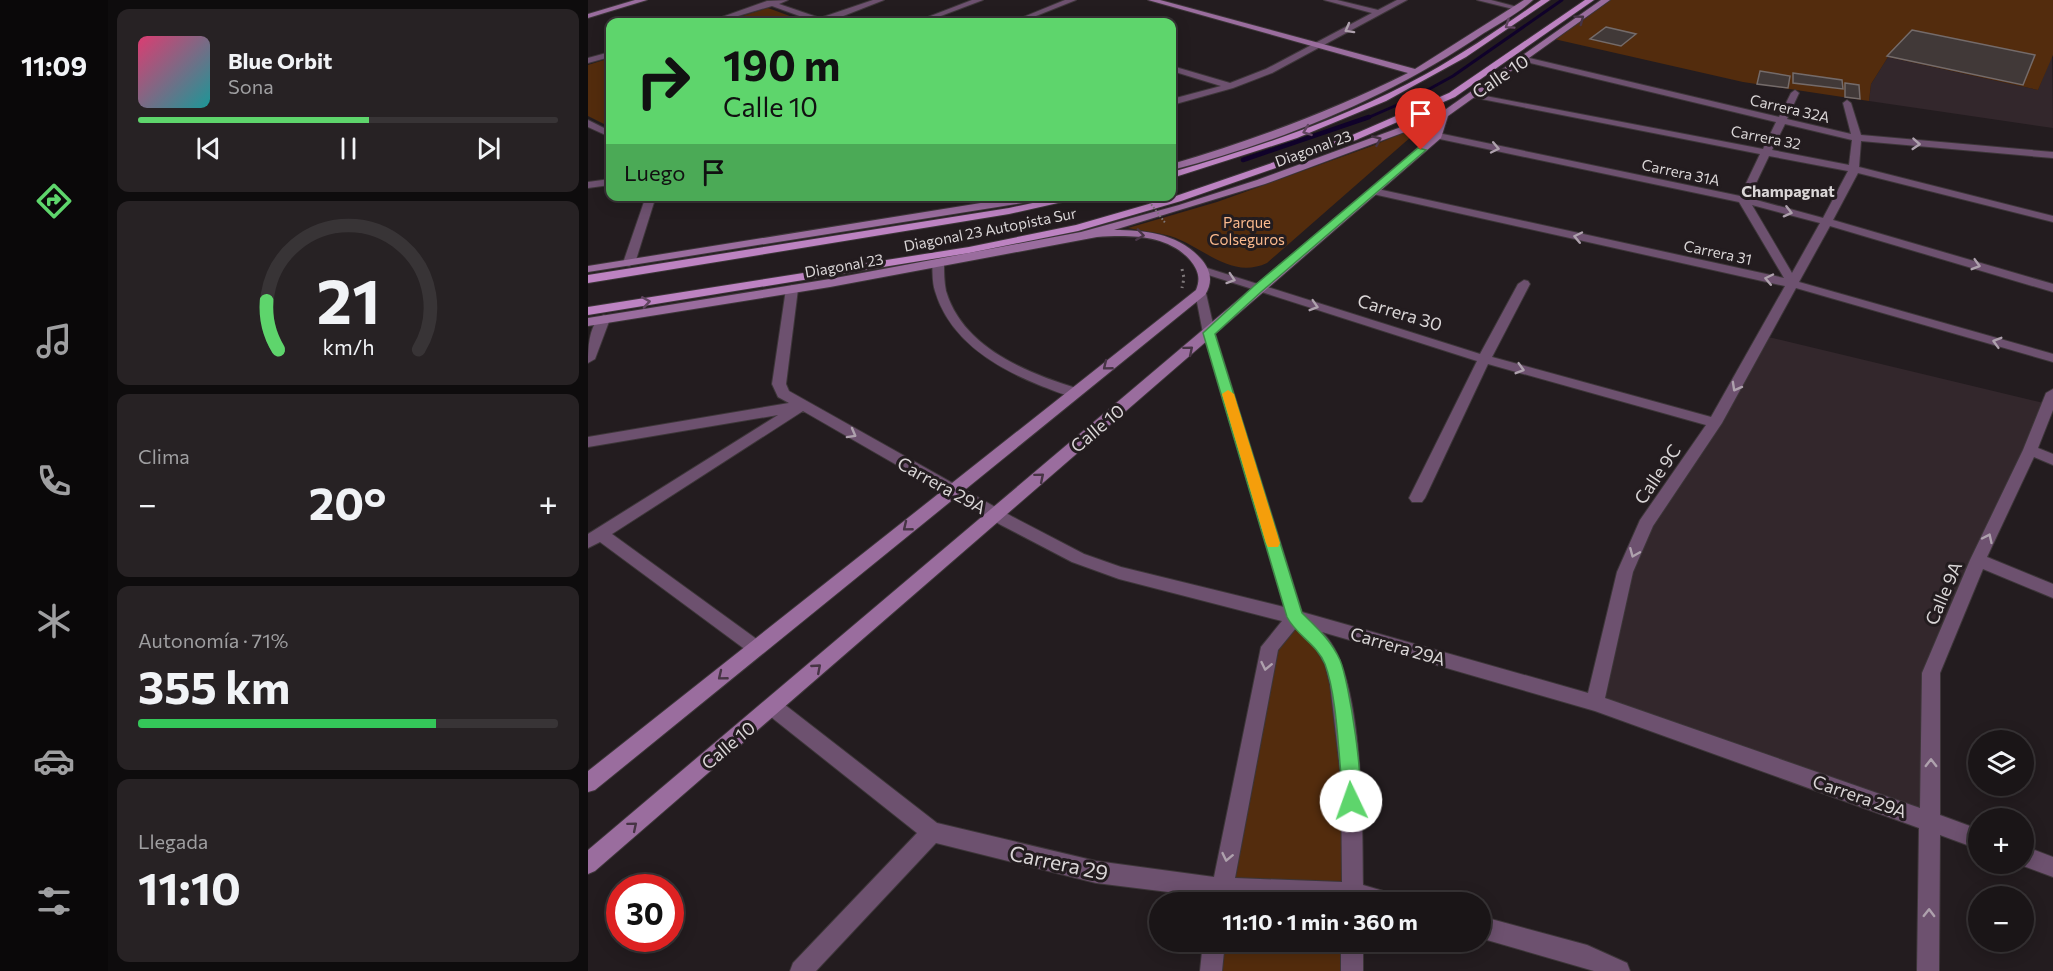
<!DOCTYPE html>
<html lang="es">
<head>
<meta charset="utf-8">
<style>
  body { margin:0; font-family:Commissioner,sans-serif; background:#272224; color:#f1f3f6; height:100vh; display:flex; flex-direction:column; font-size:22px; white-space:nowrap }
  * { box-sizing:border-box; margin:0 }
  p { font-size:20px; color:#9f9fa1 }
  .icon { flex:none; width:33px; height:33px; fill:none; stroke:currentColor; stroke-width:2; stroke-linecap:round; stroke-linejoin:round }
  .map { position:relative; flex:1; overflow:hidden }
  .sheet { display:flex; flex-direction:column; gap:9px; padding:9px; background:#0e0c0d; width:480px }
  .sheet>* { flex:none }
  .banner { position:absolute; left:18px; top:18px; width:570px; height:183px; border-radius:12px; box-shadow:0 3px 15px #0003,0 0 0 2px #383436; background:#5ed56c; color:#111; overflow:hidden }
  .fabs { position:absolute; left:1380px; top:730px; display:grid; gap:12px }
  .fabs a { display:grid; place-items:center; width:66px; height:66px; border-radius:50%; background:#1a1517; box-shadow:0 3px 15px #0003,0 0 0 2px #383436; font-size:30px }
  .speed { position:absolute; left:18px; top:874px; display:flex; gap:12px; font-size:30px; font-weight:700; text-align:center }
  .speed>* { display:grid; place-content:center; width:78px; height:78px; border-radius:50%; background:#1a1517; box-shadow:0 3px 15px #0003,0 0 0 2px #383436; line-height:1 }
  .speed .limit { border:9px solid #d22; background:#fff; color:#111 }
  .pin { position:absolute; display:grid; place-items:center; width:51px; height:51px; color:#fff; margin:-62px -26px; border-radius:50% 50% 50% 0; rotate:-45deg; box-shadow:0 0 6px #0007 }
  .pin .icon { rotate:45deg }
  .me { position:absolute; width:66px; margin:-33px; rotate:357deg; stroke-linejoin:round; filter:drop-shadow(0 0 4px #0008) }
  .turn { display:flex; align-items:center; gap:21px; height:126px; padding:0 18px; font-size:27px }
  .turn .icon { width:78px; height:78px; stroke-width:2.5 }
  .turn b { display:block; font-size:42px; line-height:51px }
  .then { display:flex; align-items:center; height:57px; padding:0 18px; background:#0003; gap:12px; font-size:22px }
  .big { font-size:45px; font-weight:700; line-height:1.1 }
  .sheet .card { flex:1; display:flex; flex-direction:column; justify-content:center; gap:9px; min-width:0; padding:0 21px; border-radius:12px; background:#272224 }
  .sheet .dial { align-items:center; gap:0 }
  .dial svg { height:156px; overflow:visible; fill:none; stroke:#383436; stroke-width:7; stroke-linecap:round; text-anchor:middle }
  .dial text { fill:#f1f3f6; stroke:none }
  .song { display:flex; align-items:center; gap:18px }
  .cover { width:72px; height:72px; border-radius:9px; background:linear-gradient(135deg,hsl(340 70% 55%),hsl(180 70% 35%)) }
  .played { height:6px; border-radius:3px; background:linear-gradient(90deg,#5ed56c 55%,#383436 55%) }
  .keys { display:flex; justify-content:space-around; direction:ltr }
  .heat { display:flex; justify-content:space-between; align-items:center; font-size:33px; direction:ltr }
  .charge { height:9px; border-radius:4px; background:linear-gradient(90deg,#34c759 71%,#383436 0) }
  .trip { position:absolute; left:561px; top:892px; width:342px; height:60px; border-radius:30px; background:#1a1517; box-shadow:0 3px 15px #0003,0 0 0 2px #383436; font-weight:700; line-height:60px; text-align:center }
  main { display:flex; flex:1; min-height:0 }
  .dock { display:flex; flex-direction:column; width:108px; justify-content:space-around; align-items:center; background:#0a0809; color:#9f9fa1 }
  .dock .icon { width:42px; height:42px }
  .dock .active { color:#5ed56c }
  .dock b { font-size:27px; color:#f1f3f6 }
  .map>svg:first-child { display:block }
  .built { fill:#33272c }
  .green { fill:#532c0d }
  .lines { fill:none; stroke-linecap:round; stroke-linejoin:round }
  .stream-far1 { stroke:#10022a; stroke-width:3 }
  .stream { stroke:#10022a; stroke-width:4.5 }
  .building { fill:#413938; stroke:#746b6a; stroke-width:1.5 }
  .street-casing { stroke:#3d3639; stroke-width:2 }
  .secondary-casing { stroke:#3d3639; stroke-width:2 }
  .primary-casing { stroke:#3d3639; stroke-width:2 }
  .path { stroke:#7e787a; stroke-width:3; stroke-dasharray:2 4; stroke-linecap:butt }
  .street { fill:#6d516f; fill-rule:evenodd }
  .secondary { fill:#9a6d9e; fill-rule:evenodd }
  .primary { fill:#bd83c2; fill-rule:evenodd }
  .path-bridge { stroke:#7e787a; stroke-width:2; stroke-dasharray:1.5 2; stroke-linecap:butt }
  .oneway { stroke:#473445 }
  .oneway2 { stroke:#614560 }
  .oneway3 { stroke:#aea1ad }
  .route { fill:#5ed56c; stroke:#3d8a46; stroke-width:1.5 }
  .slow { fill:#f59e0b }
  .labels { text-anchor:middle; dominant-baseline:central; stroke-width:6; stroke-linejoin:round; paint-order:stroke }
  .far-street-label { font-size:15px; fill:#dad6d7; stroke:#231c1f }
  .far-park-label { font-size:15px; fill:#fab98d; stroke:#231c1f }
  .far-neighbourhood-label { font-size:16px; font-weight:bold; fill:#dad6d7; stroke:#231c1f }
  .street-label { font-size:18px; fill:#dad6d7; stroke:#231c1f }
  .near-street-label { font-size:21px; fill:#dad6d7; stroke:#231c1f }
</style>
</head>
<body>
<main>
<nav class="dock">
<b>11:09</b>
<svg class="icon active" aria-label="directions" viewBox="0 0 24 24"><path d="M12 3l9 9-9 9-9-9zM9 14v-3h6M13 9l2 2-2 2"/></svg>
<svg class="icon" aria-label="music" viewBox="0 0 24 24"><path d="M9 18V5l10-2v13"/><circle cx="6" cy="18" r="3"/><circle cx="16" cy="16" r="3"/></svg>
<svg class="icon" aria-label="phone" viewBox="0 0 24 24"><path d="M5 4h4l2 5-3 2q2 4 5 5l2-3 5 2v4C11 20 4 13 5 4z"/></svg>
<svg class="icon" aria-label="climate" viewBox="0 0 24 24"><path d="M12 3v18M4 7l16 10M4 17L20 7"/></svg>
<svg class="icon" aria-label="car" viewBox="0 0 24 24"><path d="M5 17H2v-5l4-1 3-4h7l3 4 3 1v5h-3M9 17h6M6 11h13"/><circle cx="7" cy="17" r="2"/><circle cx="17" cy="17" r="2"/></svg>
<svg class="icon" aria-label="filters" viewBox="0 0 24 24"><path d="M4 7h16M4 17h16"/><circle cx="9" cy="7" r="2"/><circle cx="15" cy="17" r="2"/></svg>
</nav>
<section class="sheet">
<div class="card">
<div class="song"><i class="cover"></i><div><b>Blue Orbit</b><p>Sona</p></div></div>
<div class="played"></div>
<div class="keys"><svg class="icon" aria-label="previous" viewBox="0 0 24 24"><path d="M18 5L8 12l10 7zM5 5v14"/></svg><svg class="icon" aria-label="pause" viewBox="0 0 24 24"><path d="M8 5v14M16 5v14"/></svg><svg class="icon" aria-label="next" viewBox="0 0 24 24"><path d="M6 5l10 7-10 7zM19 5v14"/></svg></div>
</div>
<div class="card dial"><svg viewBox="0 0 100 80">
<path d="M14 69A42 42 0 1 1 86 69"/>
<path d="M14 69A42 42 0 0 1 8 44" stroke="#5ed56c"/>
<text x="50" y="56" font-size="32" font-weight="700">21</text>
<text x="50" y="72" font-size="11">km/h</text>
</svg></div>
<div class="card"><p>Clima</p>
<div class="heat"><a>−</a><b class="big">20°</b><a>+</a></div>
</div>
<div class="card"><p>Autonomía · 71%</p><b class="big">355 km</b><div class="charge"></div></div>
<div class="card"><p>Llegada</p><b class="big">11:10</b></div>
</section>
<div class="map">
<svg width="1465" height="971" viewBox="0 0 1465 971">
  <rect width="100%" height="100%" fill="#231c1f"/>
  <path class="built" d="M1464,55L1465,128L1281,101L1283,84L1300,57L1450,90Z
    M1176,336L1460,404L1343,673V822L1007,703L1037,572Z"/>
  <path class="green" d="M1018,0H1465V55L1450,90L1300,57L1283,84L1281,101L1155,82L966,39Z
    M180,8L218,22H135Z
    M22,58V127L0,116V65Z
    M829,127L832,129L679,263C642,280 615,246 582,236C568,232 553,231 540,228L629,202L784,146Z
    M707,617L733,642L763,778L765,903H631L682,647Z
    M626,942H764V971H623Z"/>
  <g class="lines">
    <path class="stream-far1" d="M777,119L825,98L865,76L974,0"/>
    <path class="stream" d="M655,160L781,117"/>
  </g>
  <path class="building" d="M1018,27L1048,34L1033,46L1002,39Z
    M1324,30L1447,55L1435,85L1299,56Z
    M1172,71L1202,76L1200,88L1169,84Z
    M1205,73L1254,80L1255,89L1205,83Z
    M1257,83L1271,85L1272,99L1257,97Z"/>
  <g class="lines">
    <g class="street-casing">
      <path id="street" d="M200,0L191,4L232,18L285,0H296L240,22H228L184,6L130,22H120L179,1Z
        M384,0H395L337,22H327Z
        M477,0H488L433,22H423Z
        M736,0H749L790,10L809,0H819L684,73L645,88L584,105V99L633,86L584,71V66L642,83L678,69L784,13Z
        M889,0H903L933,8L929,10Z
        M22,52V57L0,63V58Z
        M937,57L1191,117L1203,93L1207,90L1211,93L1199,119L1263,134L1255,103L1259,100L1263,103L1273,135L1465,152V158L1273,141L1271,167L1465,216V222L1270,173L1245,220L1465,284V292L1242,226L1211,282L1465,354V362L1208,288L1134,423L1065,526L1045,572L1017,698L1332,808L1334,673L1382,560L1435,450L1458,393L1465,389V410L1450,448L1465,454V465L1446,457L1399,557L1465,584V598L1395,569L1352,673V815L1390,829V849L1352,835L1351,971H1329L1331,828L1007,711L734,632C777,672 774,826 775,885L809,895L812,903L643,899L642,903H620L621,897L508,883L348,843L228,971H202L205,963L329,833L178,713L176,707L178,701L185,699L192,701L349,823L508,861L626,877L673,647L694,621L531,579L484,562L413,525L215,411L24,534L174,643L177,648L174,653L168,655L162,653L12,542L0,548V534L190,415L0,447V437L201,403L190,397L184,384L198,289L204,285L210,289L198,384L201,391L425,517L496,554L533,567L696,607L615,333L607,292L609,289H617L627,333L714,612L1000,693L1029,572L1052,520L1118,425L900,364L837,498L834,502H824L821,498L889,361L611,272L609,270L611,268H619L892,354L930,284L936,280L940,281L942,284L904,357L1123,417L1197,286L785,194L780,191L785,188L1196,278L1151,202L847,138L845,136L850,133L1152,196L1172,154L878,96L882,93L1175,149L1188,122L934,61L933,59ZM1197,124L1264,140L1261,165L1184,150ZM1181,156L1260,171L1235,218L1161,198ZM1164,205L1232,223L1204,273ZM708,628L727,647L737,664L742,684L753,778L754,882L647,878L690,650Z
        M0,120L22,131V137L0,127Z
        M22,179V185L0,188V182Z
        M58,196H68L47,263L41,266L37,265L35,263Z
        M350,260L356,263C356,272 356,282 358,291C375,348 439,373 491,389L493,392L491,395C479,398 462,389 451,385C406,367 361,339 347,291C344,282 345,272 344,263Z
        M16,315L22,319L7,359L0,363C0,349 1,321 16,315Z
        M1436,846L1465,857V877L1430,864H1436Z
        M892,916L999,945L1039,963L1042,971H1006L892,938Z
        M615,942H637L634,971H612Z
        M753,942H775V971H753Z"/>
    </g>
    <g class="secondary-casing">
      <path id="secondary" d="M47,0H59L0,18V14Z
        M560,0H572L827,69L936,0H945C931,13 912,23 896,33C802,97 693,142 584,170V164C665,140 744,111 820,73Z
        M1013,0H1022L860,116L853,138L7,871L0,874V850L845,135L849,120L677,184L526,230C558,230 592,234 614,260C623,271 625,282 617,295L7,790L0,792V771L608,290C613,278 610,270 602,260C579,234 540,235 509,237L242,287L0,326V318L242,279L493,232L591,205L669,180L854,112Z
        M437,196H465L460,199L0,272V266Z"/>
    </g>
    <g class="primary-casing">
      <path id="primary" d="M953,0H962L878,57L798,101L709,138L584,178V172C671,147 758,118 838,74C878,52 915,26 953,0Z
        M997,0H1006L867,97L768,140L593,201L490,231L381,253L0,315V307L381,247L488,225L585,197L762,136L861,93Z
        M478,196H501L421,214L0,283V275L421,208Z"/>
    </g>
    <path class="path" d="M594,269L596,278L594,288"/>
    <use href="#street" class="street"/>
    <use href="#secondary" class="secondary"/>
    <use href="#primary" class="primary"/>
    <path class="path-bridge" d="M557,196L578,224"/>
  </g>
  <defs><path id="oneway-chevron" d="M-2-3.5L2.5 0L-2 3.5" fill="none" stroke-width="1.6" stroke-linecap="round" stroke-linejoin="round" transform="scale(1.5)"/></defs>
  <g class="oneway">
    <use href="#oneway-chevron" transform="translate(992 19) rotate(-37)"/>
    <use href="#oneway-chevron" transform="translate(789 140) rotate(-24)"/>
    <use href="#oneway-chevron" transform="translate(552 235) rotate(8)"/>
    <use href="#oneway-chevron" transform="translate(601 350) rotate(-40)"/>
    <use href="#oneway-chevron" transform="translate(519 366) rotate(141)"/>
    <use href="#oneway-chevron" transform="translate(452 477) rotate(-40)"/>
    <use href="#oneway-chevron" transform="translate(319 527) rotate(141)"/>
    <use href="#oneway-chevron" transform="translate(229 668) rotate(-41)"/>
    <use href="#oneway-chevron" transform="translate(134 676) rotate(141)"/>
    <use href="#oneway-chevron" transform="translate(45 826) rotate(-40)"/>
  </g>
  <g class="oneway2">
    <use href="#oneway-chevron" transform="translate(921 25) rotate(146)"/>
    <use href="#oneway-chevron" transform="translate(719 131) rotate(160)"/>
    <use href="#oneway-chevron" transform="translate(58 302) rotate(-9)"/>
  </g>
  <g class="oneway3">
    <use href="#oneway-chevron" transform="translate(761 29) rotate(151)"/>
    <use href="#oneway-chevron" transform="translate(1328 144) rotate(4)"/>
    <use href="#oneway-chevron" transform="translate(907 148) rotate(12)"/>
    <use href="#oneway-chevron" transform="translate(1200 212) rotate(14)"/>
    <use href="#oneway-chevron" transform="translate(990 237) rotate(-168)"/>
    <use href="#oneway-chevron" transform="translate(1388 265) rotate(16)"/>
    <use href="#oneway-chevron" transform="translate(643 279) rotate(18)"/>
    <use href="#oneway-chevron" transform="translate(1181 279) rotate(-168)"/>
    <use href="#oneway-chevron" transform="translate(726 306) rotate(17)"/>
    <use href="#oneway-chevron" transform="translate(1409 342) rotate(-164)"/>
    <use href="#oneway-chevron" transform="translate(932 369) rotate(16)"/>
    <use href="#oneway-chevron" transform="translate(1148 387) rotate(119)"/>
    <use href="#oneway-chevron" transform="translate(264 434) rotate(29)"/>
    <use href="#oneway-chevron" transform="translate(1400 538) rotate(-65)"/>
    <use href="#oneway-chevron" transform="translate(1046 553) rotate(113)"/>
    <use href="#oneway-chevron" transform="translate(678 666) rotate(102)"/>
    <use href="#oneway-chevron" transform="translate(1343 763) rotate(-90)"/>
    <use href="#oneway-chevron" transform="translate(639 857) rotate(102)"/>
    <use href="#oneway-chevron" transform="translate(1341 913) rotate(-89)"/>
  </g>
  <path class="route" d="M830,148L838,150L674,291L627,334L714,613C729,628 743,640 752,660C761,681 778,789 770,807L763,810L757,807C752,797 755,786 753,775C750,743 748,693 737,664C729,644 708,635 699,617L615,333L666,286Z"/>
  <path class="slow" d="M640,390L646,394L692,543L690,547H680L678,543L634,394Z"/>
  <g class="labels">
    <g class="far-street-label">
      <text transform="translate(1202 108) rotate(13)">Carrera 32A</text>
      <text transform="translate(1178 137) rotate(11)">Carrera 32</text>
      <text transform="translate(725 148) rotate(-20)">Diagonal 23</text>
      <text transform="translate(1093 172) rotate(12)">Carrera 31A</text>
      <text transform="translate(402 229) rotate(-11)">Diagonal 23 Autopista Sur</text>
      <text transform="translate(1130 252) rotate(12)">Carrera 31</text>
      <text transform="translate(256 265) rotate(-10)">Diagonal 23</text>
    </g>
    <g class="far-park-label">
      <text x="659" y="222">Parque<tspan x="659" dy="17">Colseguros</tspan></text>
    </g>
    <g class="far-neighbourhood-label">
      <text x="1200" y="190">Champagnat</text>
    </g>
    <g class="street-label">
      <text transform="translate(912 76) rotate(-34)">Calle 10</text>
      <text transform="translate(812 312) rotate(17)">Carrera 30</text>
      <text transform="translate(509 428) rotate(-40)">Calle 10</text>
      <text transform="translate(1069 474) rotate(-56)">Calle 9C</text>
      <text transform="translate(354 485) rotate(29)">Carrera 29A</text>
      <text transform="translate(1355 593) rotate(-67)">Calle 9A</text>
      <text transform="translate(810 646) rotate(16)">Carrera 29A</text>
      <text transform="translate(140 745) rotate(-40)">Calle 10</text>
      <text transform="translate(1272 796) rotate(19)">Carrera 29A</text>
    </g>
    <g class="near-street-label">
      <text transform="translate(471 862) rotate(12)">Carrera 29</text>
    </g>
  </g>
</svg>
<div class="fabs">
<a><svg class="icon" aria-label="layers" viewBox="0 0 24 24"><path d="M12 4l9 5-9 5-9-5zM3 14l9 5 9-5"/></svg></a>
<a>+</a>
<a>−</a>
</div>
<div class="speed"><div class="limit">30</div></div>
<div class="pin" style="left:833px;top:150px;background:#d93025"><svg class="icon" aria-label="arrive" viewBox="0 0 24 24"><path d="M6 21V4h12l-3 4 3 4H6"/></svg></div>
<svg class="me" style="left:763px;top:801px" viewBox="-20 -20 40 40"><circle r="19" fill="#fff"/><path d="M0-13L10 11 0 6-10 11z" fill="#5ed56c"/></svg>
<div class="trip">11:10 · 1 min · 360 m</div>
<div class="banner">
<div class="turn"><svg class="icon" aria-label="right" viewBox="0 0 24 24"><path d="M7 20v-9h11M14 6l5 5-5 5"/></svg><div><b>190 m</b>Calle 10</div></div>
<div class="then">Luego<svg class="icon" aria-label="arrive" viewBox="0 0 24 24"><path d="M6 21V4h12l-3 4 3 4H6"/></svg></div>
</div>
</div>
</main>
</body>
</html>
